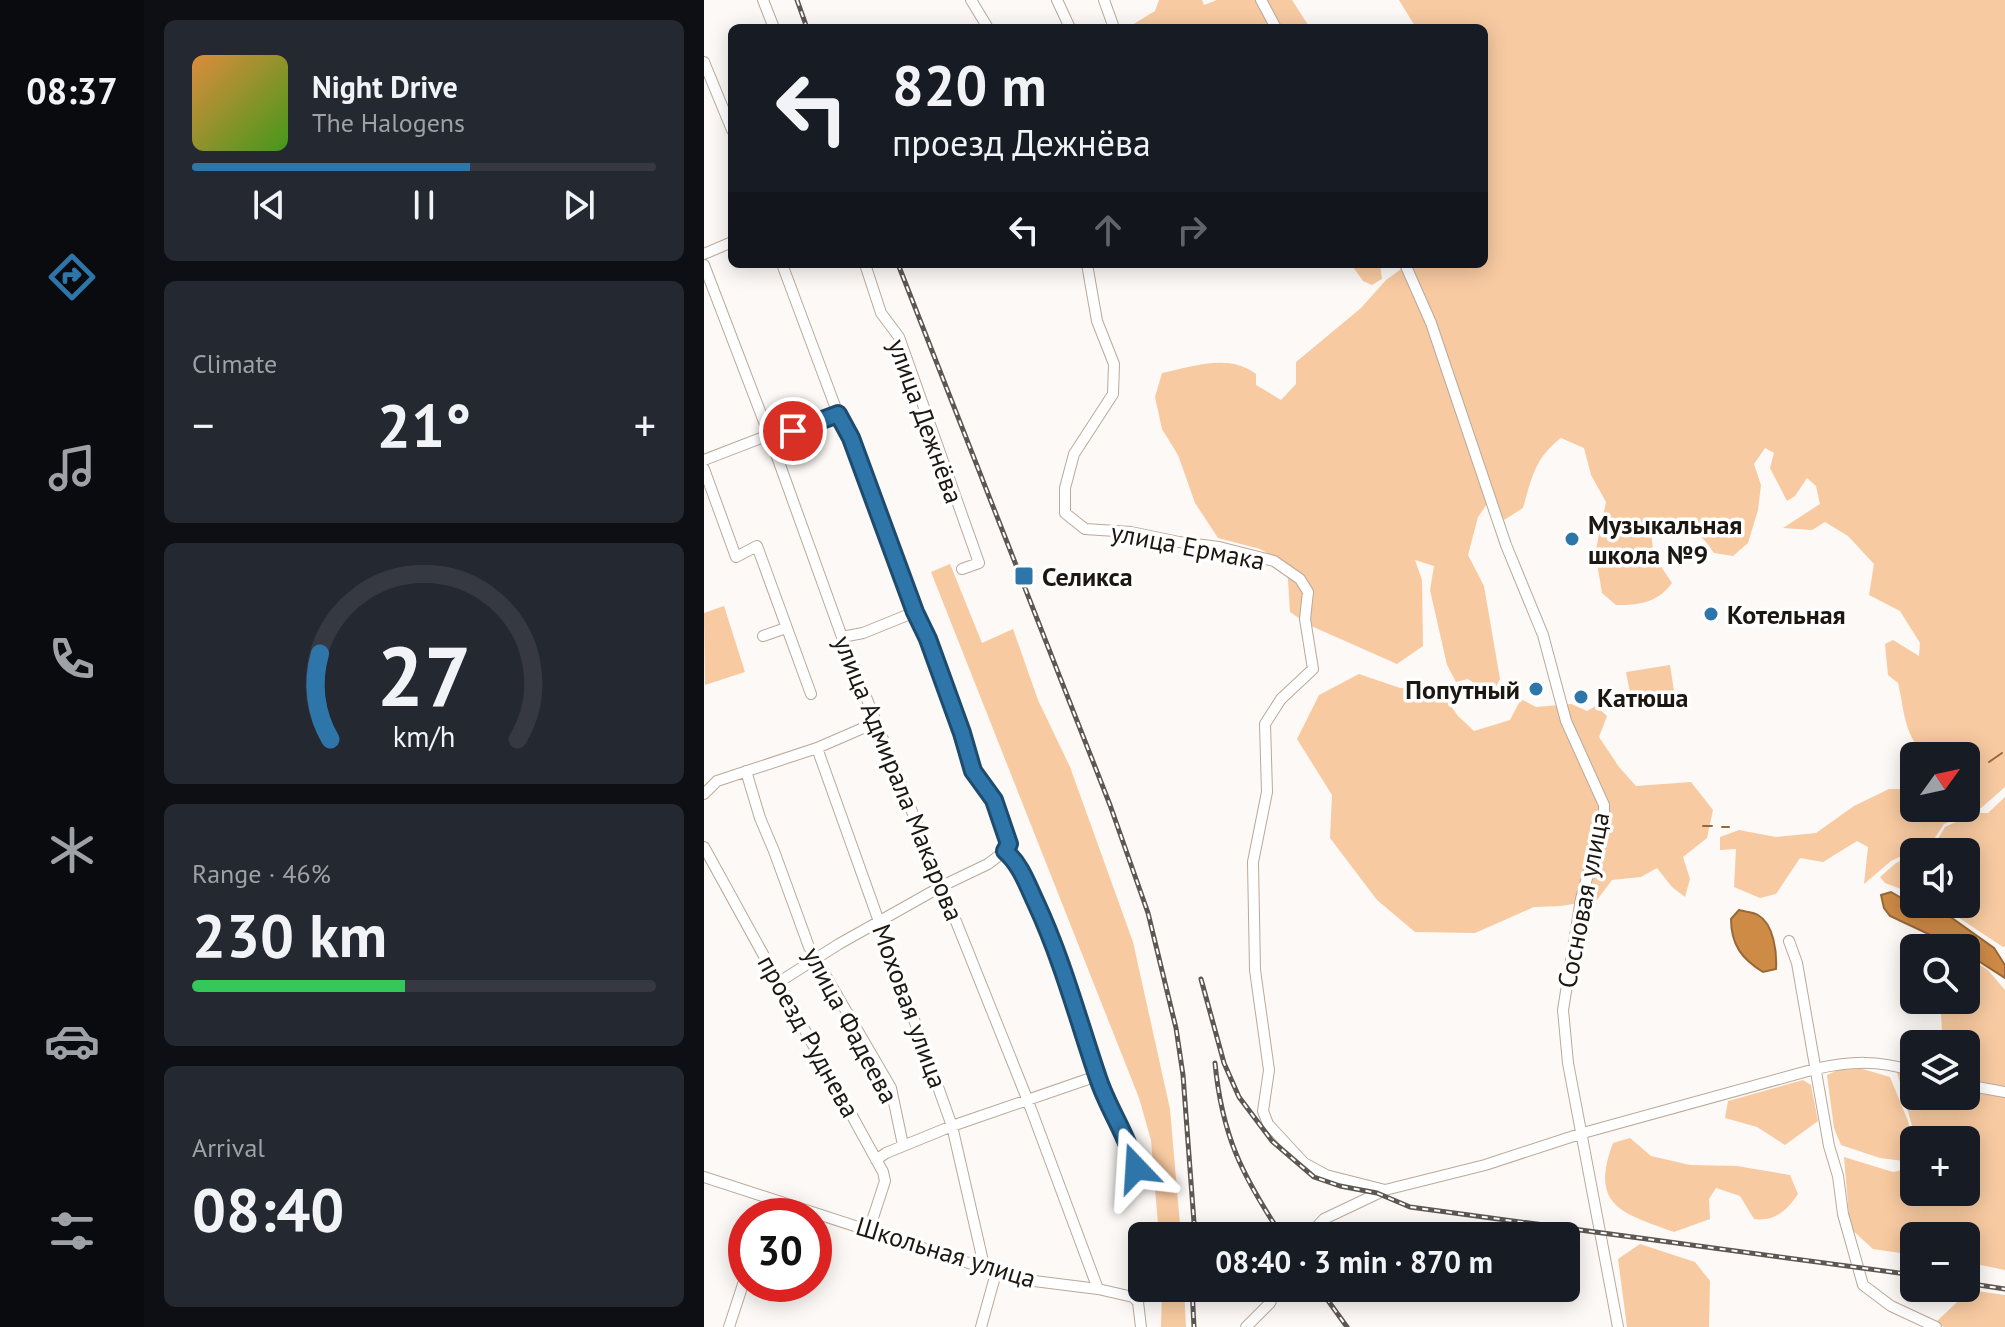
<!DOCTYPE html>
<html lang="en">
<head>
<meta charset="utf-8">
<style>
  body { margin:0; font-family:"PT Sans",sans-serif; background:#242831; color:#f1f3f6; height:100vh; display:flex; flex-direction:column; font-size:30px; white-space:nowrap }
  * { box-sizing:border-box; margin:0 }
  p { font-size:26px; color:#9ea1a6 }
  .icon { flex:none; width:44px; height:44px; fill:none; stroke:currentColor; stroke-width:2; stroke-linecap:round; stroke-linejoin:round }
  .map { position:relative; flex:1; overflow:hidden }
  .sheet { display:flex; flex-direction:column; gap:20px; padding:20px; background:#0d0f14; width:560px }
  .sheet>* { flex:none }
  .top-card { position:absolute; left:24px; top:24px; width:760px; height:244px; border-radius:12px; box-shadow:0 4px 20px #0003; background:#171b24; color:#f1f3f6; overflow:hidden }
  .needle { width:52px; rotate:57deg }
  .fabs { position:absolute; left:1196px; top:742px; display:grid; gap:16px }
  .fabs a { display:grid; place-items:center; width:80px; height:80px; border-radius:12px; background:#171b24; box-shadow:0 4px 20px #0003; font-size:40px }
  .speed { position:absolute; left:24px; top:1198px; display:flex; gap:16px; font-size:40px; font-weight:700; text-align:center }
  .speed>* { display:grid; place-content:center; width:104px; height:104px; border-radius:50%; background:#171b24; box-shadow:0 4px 20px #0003; line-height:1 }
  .speed .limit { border:12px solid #d22; background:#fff; color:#111 }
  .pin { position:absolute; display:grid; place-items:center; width:68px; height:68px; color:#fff; margin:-34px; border:4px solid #fff; border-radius:50%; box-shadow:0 2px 8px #0007 }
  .me { position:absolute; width:88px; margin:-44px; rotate:340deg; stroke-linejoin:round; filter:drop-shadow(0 0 6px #0008) }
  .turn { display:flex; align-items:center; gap:28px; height:168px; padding:0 32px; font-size:36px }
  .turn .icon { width:104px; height:104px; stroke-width:2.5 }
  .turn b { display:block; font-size:56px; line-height:68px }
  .lanes { display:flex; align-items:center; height:76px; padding:0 32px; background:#0003; justify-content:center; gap:40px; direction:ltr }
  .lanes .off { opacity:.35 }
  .big { font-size:60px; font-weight:600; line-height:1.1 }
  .sheet .widget { flex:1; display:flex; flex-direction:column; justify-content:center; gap:12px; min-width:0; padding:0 28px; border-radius:12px; background:#242831 }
  .sheet .dial { align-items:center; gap:0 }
  .dial svg { height:208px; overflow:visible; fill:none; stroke:#363941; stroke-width:7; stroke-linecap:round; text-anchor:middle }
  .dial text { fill:#f1f3f6; stroke:none }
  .song { display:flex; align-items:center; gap:24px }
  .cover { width:96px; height:96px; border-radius:12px; background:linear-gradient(135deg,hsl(30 70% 55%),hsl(100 70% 35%)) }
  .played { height:8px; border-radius:4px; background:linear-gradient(90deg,#2e75aa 60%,#363941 60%) }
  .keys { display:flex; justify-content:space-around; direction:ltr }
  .heat { display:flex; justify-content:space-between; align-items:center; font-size:44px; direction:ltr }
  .charge { height:12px; border-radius:6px; background:linear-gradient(90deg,#34c759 46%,#363941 0) }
  .trip { position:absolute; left:424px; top:1222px; width:452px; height:80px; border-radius:12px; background:#171b24; box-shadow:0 4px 20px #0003; font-weight:600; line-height:80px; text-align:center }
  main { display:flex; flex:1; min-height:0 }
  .tab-bar { display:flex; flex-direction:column; width:144px; justify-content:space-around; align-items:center; background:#090b0e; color:#9ea1a6 }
  .tab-bar .icon { width:56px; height:56px }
  .tab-bar .selected { color:#2e75aa }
  .tab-bar b { font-size:36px; color:#f1f3f6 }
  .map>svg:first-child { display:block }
  .green { fill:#f7caa1 }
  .water { fill:#ce8b46; stroke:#996836; stroke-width:2 }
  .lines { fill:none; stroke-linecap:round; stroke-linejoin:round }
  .stream { stroke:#996836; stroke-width:2 }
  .minor-casing { stroke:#baa999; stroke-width:12 }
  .minor { stroke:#fff; stroke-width:10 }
  .rail-casing { stroke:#5d5752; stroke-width:5 }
  .rail { stroke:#fff; stroke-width:2; stroke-dasharray:6; stroke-linecap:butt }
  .route-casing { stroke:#1e4c6e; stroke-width:20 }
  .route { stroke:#2e75aa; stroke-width:14 }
  .poi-dot { fill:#2e75aa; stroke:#fff; stroke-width:3 }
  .labels { text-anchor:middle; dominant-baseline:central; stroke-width:7; stroke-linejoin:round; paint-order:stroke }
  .street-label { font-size:26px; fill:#1d1711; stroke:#fff }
  .poi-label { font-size:26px; font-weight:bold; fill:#1d1711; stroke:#fff; text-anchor:start }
</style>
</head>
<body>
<main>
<nav class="tab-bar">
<b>08:37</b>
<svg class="icon selected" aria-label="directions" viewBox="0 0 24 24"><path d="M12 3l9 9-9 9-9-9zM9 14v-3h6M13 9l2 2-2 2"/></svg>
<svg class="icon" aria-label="music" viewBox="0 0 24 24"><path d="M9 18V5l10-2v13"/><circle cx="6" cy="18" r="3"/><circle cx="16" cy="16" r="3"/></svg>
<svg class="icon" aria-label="phone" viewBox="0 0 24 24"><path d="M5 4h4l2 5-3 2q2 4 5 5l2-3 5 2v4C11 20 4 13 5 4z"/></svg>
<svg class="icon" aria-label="climate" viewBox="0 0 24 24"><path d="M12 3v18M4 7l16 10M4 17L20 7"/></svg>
<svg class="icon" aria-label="car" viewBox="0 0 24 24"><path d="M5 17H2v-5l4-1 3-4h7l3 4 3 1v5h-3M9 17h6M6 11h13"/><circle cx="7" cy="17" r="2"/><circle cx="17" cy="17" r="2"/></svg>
<svg class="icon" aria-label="filters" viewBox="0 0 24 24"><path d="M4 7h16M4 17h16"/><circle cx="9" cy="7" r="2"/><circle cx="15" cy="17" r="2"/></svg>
</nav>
<section class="sheet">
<div class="widget">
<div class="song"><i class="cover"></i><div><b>Night Drive</b><p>The Halogens</p></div></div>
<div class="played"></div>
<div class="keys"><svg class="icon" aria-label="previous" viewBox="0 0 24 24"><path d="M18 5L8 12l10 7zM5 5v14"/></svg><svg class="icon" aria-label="pause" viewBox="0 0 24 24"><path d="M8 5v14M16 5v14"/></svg><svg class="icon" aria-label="next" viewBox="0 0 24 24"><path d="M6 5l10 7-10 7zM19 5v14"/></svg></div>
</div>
<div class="widget"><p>Climate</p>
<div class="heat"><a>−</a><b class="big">21°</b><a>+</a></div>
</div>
<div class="widget dial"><svg viewBox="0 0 100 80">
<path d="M14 69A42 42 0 1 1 86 69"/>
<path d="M14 69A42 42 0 0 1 10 36" stroke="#2e75aa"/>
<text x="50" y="56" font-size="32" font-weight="700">27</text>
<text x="50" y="72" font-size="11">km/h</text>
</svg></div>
<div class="widget"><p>Range · 46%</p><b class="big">230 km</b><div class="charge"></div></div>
<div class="widget"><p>Arrival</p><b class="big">08:40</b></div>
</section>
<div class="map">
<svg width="1301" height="1327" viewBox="0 0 1301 1327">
  <rect width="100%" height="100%" fill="#fdf9f6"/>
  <path class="green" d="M455,0H498L500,5L513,0H588L606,28H423L451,11Z
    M695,0H1301V787L1277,808L1240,824L1228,842L1187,861L1160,884L1164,847L1153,841L1119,862L1096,858L1072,894L1056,898L1030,887L1032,849L1016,850V837L1035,830L1072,837L1112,833L1150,806L1185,789H1210V808H1262V756H1220C1199,730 1201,713 1194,683L1184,675L1181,644L1189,640L1215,656L1216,643L1196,611L1165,595L1170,564L1144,536L1121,522L1108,530L1079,528L1116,504L1112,486L1103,478L1091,496L1083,501L1066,468L1070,453L1061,448L1050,464L1057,485L1054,510L1044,543L1029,556L1010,553C990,522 979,527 947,534L950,556L968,583C953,603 936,605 912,605L898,593L892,557L902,555L906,569L903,553L892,555V549L902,502L887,475L880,448L857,438C831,458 828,477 819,508L800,520L783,504L774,517L764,555L780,586L796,679L788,694L764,679L752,682L743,665L726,590L730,566L711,560L718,580L719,646L693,664L605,625L586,612L583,564L556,549L514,538L491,503L474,455L458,429L451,397L458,373C489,367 524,353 552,374V385L577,400L592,384V362L657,308L682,280L704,264H780V28H712Z
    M647,264H676L678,279L668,285L659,281Z
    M246,564L278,643L309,629L334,700L366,767L429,942L466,1109L477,1236H455L447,1140L435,1098L227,572Z
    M20,606L41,672L1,685L0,613Z
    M966,665L970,691L927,698L922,672Z
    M655,674L696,688L735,689L754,716L770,731L806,720L817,699L832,707L867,704L883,711L892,706L903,716L895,737L915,767L932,786L987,782L1009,810L1003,838L979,857L986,879L981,897L968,887L953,868L937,877L908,880L893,900L857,906L830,907L771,933L711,932L673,900L626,838L628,795L593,739L615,695Z
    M1301,797V946L1299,947L1234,904H1262V852H1215L1231,844L1241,827L1272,813H1284Z
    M1210,854V894L1181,883L1176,877L1192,863Z
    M1262,956L1284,970L1301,990V1088L1262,1080L1264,1047L1238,1030L1236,1000H1262Z
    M1145,1065L1186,1077L1204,1121L1209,1145L1200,1161L1176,1158L1137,1145L1130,1128L1123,1075Z
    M1193,1072L1210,1077V1096H1262V1089L1301,1096V1270L1262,1262V1236H1210V1255L1169,1249L1146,1228L1140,1157L1189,1172L1204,1169L1210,1155V1192H1262V1140H1212Z
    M1099,1080L1107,1085L1114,1121L1081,1145L1053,1127L1021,1118L1024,1101Z
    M926,1138L947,1156L986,1165L1033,1166L1086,1175L1094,1194C1083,1210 1071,1222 1050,1219L1036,1196L1012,1188L1005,1199L1006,1219L970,1232C919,1213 885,1207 909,1143Z
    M936,1244L991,1262L1006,1281L1005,1327H923L914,1259Z
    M458,1288H480L482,1327H457Z
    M1266,1290L1301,1295V1327H1240L1232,1322Z"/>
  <path class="water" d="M1187,892L1208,904L1238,911L1290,948L1301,965V978L1262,953V948H1254L1186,916L1180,908L1177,895Z
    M1035,910C1041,912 1049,912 1054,915C1070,924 1073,953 1072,969L1059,972C1038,959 1027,945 1027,919Z"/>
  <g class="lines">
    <path class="stream" d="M1285,762L1298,753
      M999,826H1008
      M1018,827H1025"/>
    <g class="minor-casing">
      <path id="minor" d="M59,0L70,28
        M267,0L284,28
        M353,0L366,28
        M400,0L410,28
        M557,0L572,28
        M0,62L28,130
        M0,254L28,242
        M78,264L134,414L147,438L211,612L224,639L258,733L269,771L290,800L305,844L301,851C317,865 323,884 332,903C358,959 374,1020 394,1078C404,1110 425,1136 432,1168
        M161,264L177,313L195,337L275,563L258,569
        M383,264L393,321L410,364L409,394L370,454L361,488V513L381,529L427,532L475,542L515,547L570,561L596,579L604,592L601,619L609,669L577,699L561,724L563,792L549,862L551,970L565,1070L559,1111L564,1124L600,1163L622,1175L681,1190
        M701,264L727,323L802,545L839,635L862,721L900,805V819L877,899L859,1010L864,1063L914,1327
        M0,265L67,440L138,637L324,1101L394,1289
        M67,440L134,414
        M0,460L65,435
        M0,469L32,557L53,546L107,694
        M59,636L82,628
        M138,637L159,633L211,612
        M113,748L248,1126L281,1270
        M42,771L56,818L70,851L105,947L187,1088L199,1145
        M0,794L13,781L113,748L173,722
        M0,847L179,1172L181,1181L165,1230
        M1085,941L1093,963L1125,1146L1134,1176L1139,1214L1159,1285L1187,1306L1232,1327
        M75,982L135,944L238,886L284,864L301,851
        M1262,1085L1301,1092
        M172,1160L182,1153L248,1126L393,1076
        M0,1177L314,1279L394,1289L429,1297L434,1302L437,1327
        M61,1216L67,1199
        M604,1236L620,1219L681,1190L781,1165L879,1133L1111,1069C1148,1061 1173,1060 1210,1071
        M25,1327L42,1275
        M277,1327L292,1273
        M542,1327L566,1303L573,1288"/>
    </g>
    <use href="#minor" class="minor"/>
    <g class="rail-casing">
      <path id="rail" d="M93,0L103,28
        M194,264L406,805L444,913L472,1028L479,1075L491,1236
        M497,979L520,1063L535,1097L568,1141L610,1177L636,1186L673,1193L706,1207L1210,1275
        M511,1063C518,1136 538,1175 578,1236
        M1262,1283L1301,1289
        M488,1288L490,1327
        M615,1288L643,1327"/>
    </g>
    <use href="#rail" class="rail"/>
  </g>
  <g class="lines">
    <g class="route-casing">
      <path id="route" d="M89,431L134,414L147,438L211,612L224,639L258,733L269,771L290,800L305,844L301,851C317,865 323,884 332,903C358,959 374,1019 394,1078C404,1109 424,1136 432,1168"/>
    </g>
    <use href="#route" class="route"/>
  </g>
  <g class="poi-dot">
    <circle cx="868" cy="539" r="8"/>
    <rect x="310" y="566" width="20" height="20" rx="4"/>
    <circle cx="1007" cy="614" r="8"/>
    <circle cx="832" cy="689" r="8"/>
    <circle cx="877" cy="697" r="8"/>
  </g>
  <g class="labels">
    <g class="street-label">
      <text transform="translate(222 421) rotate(70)">улица Дежнёва</text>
      <text transform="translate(484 546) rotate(11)">улица Ермака</text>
      <text transform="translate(195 778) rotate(68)">улица Адмирала Макарова</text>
      <text transform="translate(879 900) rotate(-79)">Сосновая улица</text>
      <text transform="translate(206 1006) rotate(70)">Моховая улица</text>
      <text transform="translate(147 1025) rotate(62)">улица Фадеева</text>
      <text transform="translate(105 1036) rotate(61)">проезд Руднева</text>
      <text transform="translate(242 1252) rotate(17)">Школьная улица</text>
    </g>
    <g class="poi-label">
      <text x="884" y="524">Музыкальная<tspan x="884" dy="30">школа №9</tspan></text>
      <text x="338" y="576">Селикса</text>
      <text x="1023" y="614">Котельная</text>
      <text x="816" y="689" text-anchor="end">Попутный</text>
      <text x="893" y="697">Катюша</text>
    </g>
  </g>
</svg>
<div class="fabs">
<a><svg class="needle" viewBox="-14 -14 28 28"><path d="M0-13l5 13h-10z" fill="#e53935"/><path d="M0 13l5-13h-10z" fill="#9ea1a6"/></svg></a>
<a><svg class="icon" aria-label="sound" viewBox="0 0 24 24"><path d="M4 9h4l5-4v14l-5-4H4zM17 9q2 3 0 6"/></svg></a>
<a><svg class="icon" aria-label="search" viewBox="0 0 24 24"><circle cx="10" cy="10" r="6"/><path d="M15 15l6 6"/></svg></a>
<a><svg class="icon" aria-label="layers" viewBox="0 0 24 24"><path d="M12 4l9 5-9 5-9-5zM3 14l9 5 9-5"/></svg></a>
<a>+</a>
<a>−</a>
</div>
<div class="speed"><div class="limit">30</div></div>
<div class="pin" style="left:89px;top:431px;background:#d93025"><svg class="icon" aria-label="arrive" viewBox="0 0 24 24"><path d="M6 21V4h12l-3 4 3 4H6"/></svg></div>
<svg class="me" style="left:432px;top:1168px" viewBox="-20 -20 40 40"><path d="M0-17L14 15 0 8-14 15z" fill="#2e75aa" stroke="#fff" stroke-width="4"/></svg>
<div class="trip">08:40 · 3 min · 870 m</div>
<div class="top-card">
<div class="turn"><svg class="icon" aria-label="left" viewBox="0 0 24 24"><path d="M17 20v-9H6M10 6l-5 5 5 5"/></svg><div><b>820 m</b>проезд Дежнёва</div></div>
<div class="lanes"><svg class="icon" aria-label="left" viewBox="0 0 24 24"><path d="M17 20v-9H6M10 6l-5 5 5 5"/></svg><svg class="icon off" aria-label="ahead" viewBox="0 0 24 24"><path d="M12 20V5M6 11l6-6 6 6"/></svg><svg class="icon off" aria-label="right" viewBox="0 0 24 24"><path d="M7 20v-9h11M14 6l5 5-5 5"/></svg></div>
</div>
</div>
</main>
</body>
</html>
